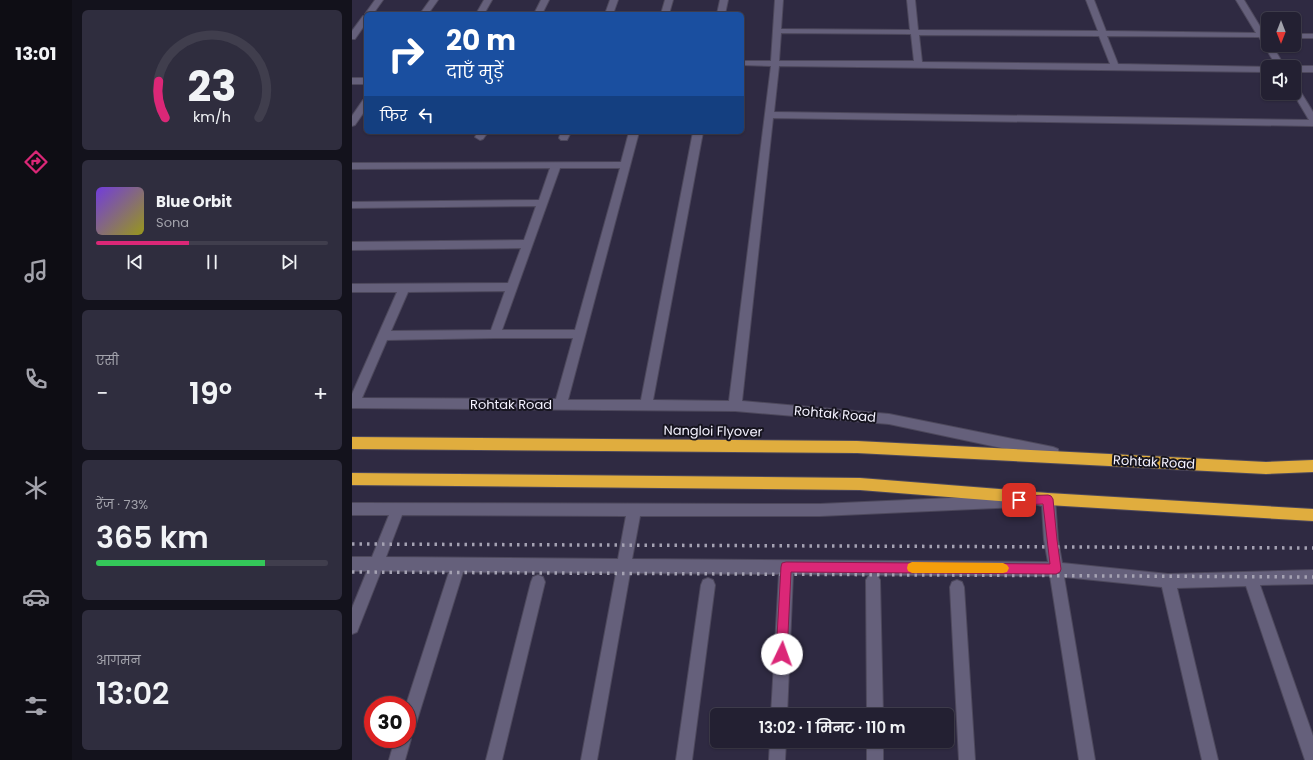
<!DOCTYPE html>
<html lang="hi">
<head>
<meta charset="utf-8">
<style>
  body { margin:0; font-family:Poppins,"Noto Sans Devanagari",sans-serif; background:#2f2d3e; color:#f1f3f6; height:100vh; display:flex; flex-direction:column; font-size:15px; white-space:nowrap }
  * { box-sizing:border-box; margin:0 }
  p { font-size:13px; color:#a3a3ac }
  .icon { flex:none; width:22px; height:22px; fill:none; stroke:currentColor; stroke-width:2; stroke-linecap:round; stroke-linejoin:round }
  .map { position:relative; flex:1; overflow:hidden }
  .sheet { display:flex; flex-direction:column; gap:10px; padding:10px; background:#13121c; width:280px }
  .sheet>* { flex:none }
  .guide { position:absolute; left:12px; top:12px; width:380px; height:122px; border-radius:6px; box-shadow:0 1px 3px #0004,0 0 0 1px #403e4d; background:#1a4fa0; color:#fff; overflow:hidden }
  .needle { width:26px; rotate:180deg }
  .buttons { position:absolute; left:909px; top:12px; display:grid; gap:8px }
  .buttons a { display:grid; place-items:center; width:40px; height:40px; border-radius:6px; background:#232032; box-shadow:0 1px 3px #0004,0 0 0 1px #403e4d; font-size:20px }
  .speed { position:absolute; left:12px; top:696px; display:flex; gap:8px; font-size:20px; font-weight:700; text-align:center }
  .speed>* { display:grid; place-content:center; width:52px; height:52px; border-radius:50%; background:#232032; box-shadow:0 1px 3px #0004,0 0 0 1px #403e4d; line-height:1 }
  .speed .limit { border:6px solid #d22; background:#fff; color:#111 }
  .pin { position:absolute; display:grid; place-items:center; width:34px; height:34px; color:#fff; margin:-17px; border-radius:8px; box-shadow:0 2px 6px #0006 }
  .me { position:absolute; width:44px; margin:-22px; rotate:3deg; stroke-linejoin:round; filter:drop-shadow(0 0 3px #0008) }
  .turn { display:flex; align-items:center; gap:14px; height:84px; padding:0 16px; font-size:18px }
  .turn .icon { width:52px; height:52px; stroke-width:2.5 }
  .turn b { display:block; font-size:28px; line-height:34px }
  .then { display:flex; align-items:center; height:38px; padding:0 16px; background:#0003; gap:8px; font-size:15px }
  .big { font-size:30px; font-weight:600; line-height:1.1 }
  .sheet .card { flex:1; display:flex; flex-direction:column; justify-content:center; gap:6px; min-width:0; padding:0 14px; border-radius:6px; background:#2f2d3e }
  .sheet .dial { align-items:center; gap:0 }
  .dial svg { height:104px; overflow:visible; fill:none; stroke:#403e4d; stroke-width:7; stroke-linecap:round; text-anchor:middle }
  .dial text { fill:#f1f3f6; stroke:none }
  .song { display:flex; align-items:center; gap:12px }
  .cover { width:48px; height:48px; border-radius:6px; background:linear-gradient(135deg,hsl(260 70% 55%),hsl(60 70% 35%)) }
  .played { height:4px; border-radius:2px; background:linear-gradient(90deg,#db2777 40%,#403e4d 40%) }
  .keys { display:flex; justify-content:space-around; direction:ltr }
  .heat { display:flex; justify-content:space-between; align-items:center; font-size:22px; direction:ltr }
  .charge { height:6px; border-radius:3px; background:linear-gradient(90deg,#34c759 73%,#403e4d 0) }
  .trip { position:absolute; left:358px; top:708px; width:244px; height:40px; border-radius:6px; background:#232032; box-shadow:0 1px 3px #0004,0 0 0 1px #403e4d; font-weight:600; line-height:40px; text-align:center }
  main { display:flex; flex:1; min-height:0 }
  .tabs { display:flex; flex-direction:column; width:72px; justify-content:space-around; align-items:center; background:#0e0d14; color:#a3a3ac }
  .tabs .icon { width:28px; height:28px }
  .tabs .active { color:#db2777 }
  .tabs b { font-size:18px; color:#f1f3f6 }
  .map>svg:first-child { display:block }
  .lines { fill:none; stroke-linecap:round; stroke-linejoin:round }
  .minor-casing { stroke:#4d485c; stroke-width:2 }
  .highway-casing { stroke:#4d485c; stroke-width:2 }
  .minor { fill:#65607b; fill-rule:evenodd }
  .highway { fill:#e0ad3e; fill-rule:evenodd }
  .rail { stroke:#a4a1b2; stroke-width:3.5; stroke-dasharray:2.5 5; stroke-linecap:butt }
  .route { fill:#db2777; stroke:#8e194d }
  .slow { fill:#f59e0b }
  .labels { text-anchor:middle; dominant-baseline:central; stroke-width:4; stroke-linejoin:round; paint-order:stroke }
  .street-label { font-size:13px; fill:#f4f2ff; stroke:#171520 }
</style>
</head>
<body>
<main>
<nav class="tabs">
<b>13:01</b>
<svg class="icon active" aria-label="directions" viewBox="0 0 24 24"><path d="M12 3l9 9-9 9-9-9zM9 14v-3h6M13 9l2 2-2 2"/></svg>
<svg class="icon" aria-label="music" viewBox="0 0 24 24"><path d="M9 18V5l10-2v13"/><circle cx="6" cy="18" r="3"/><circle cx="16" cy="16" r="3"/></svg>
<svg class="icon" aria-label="phone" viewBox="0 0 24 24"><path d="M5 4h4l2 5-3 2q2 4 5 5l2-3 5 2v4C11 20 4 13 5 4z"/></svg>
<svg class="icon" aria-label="climate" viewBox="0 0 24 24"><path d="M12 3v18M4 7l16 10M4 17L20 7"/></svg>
<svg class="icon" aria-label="car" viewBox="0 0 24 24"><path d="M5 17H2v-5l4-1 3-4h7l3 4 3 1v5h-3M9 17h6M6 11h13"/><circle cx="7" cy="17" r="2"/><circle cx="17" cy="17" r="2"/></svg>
<svg class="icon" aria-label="filters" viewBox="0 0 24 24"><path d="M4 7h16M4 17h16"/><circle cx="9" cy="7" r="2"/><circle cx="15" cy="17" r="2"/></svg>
</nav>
<section class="sheet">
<div class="card dial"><svg viewBox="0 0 100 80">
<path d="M14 69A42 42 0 1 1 86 69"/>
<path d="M14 69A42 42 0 0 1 9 41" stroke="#db2777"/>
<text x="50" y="56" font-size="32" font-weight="700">23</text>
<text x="50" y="72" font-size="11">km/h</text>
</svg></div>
<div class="card">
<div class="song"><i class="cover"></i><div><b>Blue Orbit</b><p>Sona</p></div></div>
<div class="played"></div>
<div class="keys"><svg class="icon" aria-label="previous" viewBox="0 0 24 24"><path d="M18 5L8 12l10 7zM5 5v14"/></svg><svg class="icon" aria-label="pause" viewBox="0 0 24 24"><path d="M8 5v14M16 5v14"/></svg><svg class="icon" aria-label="next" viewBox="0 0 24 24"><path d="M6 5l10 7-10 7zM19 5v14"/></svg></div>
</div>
<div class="card"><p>एसी</p>
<div class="heat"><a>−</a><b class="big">19°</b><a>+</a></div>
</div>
<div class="card"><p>रेंज · 73%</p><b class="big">365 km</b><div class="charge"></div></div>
<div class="card"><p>आगमन</p><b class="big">13:02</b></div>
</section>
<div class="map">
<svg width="961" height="760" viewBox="0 0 961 760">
  <rect width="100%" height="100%" fill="#2f2a42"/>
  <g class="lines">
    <g class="minor-casing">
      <path id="minor" d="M23,0H31L21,14H14V15L13,14Z
        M78,0H86L76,14H68Z
        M132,0H140L132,14H124Z
        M189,0H197L190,14H182Z
        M258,0H266L261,14H253Z
        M313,0H321L317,14H309Z
        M368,0H376L373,14H365Z
        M423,0H431L429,29L558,30L555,0H563L566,30L746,31L734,0H742L754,31L904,33L884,0H892L912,33H916V45H920L933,67H925L907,37L755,36L766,64L918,67H916V72L427,66L422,112L957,120L941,93H942V85L945,86L961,112V126L421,118L390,401L537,414L701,447L706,449L707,453L706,457L701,459L537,424L383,411L0,408V394L45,292H0V284L156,283L169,248L0,250V242L172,240L184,206L0,208V202L187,200L198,168L0,169V163L269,162L277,132H287L216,400H289L341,132H351L301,400L377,401L419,66L390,65V61H419ZM429,33L559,34L562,61H427ZM567,35L747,36L758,64L570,62ZM208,168H268L223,330H150ZM153,291L139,330L39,331L56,292ZM143,338H221L204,399L10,398L35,340Z
        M11,16H14V23L3,39H0V31Z
        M942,34H961V38H942Z
        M942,66H961V72H942V67H940Z
        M0,78H14V84H0Z
        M14,99V109L3,125L0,126V116L11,100Z
        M126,132H136L131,139L128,140L123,137Z
        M209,132H219L215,140H209L207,138Z
        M696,493L701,495L703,499L706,540L710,563L816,574L961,570V584L908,585L961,736V760H953L894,586L825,588L866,760H850L810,587L712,577L743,760H727L698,576L525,575L528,580L531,715H515L514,580L517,575L441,574L435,715H419L427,574L278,573L245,760H229L264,573L111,572L63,727L61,733L57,734L59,739L53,760H37L43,739H55L54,705L97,572L29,571L5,632L0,634V608L15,571H0V557H20L37,515H0V503L468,504L667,495L672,497L674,501L672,505L667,507L468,516H288L280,559L696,562L692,540L690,506L682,504L680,500L682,496ZM50,515L274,516L266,559L34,557Z
        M186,575L191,577L193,582L150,760H134L179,582L181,577Z
        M356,578L361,580L363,585L340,760H324L349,585L351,580Z
        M605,580L610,582L612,587L623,760H607L598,587L600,582Z
        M418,741H434L433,760H417Z
        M515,741H531V760H515Z"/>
    </g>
    <g class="highway-casing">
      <path id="highway" d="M0,437L505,441L914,462L961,460V472L914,474L505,453L0,449Z
        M0,473L508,478L696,493L961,509V521L696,505L508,490L0,485Z"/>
    </g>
    <use href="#minor" class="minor"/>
    <use href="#highway" class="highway"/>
    <path class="rail" d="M0,544L961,548
      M0,572L961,577"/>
  </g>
  <path class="route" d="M696,495L699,496L701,499L705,540L709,569L708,572L704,574L439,572L435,654L434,658L430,660L426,658L424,654L429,567L430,563L434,562L698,564L691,504L667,505L664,504L662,500L664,497L667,496Z"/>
  <path class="slow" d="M560,562L651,563L655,565L657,568L655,572L651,573H560L556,571L555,568L556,564Z"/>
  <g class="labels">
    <g class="street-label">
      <text x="159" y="404">Rohtak Road</text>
      <text transform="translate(483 414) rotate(5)">Rohtak Road</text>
      <text transform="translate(361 431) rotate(1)">Nangloi Flyover</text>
      <text transform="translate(802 462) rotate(3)">Rohtak Road</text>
    </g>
  </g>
</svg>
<div class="buttons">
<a><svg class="needle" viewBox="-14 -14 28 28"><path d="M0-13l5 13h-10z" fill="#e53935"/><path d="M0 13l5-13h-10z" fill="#a3a3ac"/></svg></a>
<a><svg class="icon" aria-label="sound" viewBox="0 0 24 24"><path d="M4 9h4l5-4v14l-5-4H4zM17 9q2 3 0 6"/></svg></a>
</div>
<div class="speed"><div class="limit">30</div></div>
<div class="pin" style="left:667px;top:500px;background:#d93025"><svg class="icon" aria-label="arrive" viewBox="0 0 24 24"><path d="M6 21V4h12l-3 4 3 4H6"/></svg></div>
<svg class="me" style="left:430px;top:654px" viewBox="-20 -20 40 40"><circle r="19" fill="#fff"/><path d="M0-13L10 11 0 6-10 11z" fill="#db2777"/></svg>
<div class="trip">13:02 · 1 मिनट · 110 m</div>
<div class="guide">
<div class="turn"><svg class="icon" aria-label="right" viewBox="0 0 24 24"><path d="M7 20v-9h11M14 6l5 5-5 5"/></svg><div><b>20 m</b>दाएँ मुड़ें</div></div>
<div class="then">फिर<svg class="icon" aria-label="left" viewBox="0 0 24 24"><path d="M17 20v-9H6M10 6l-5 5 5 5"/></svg></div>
</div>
</div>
</main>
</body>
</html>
